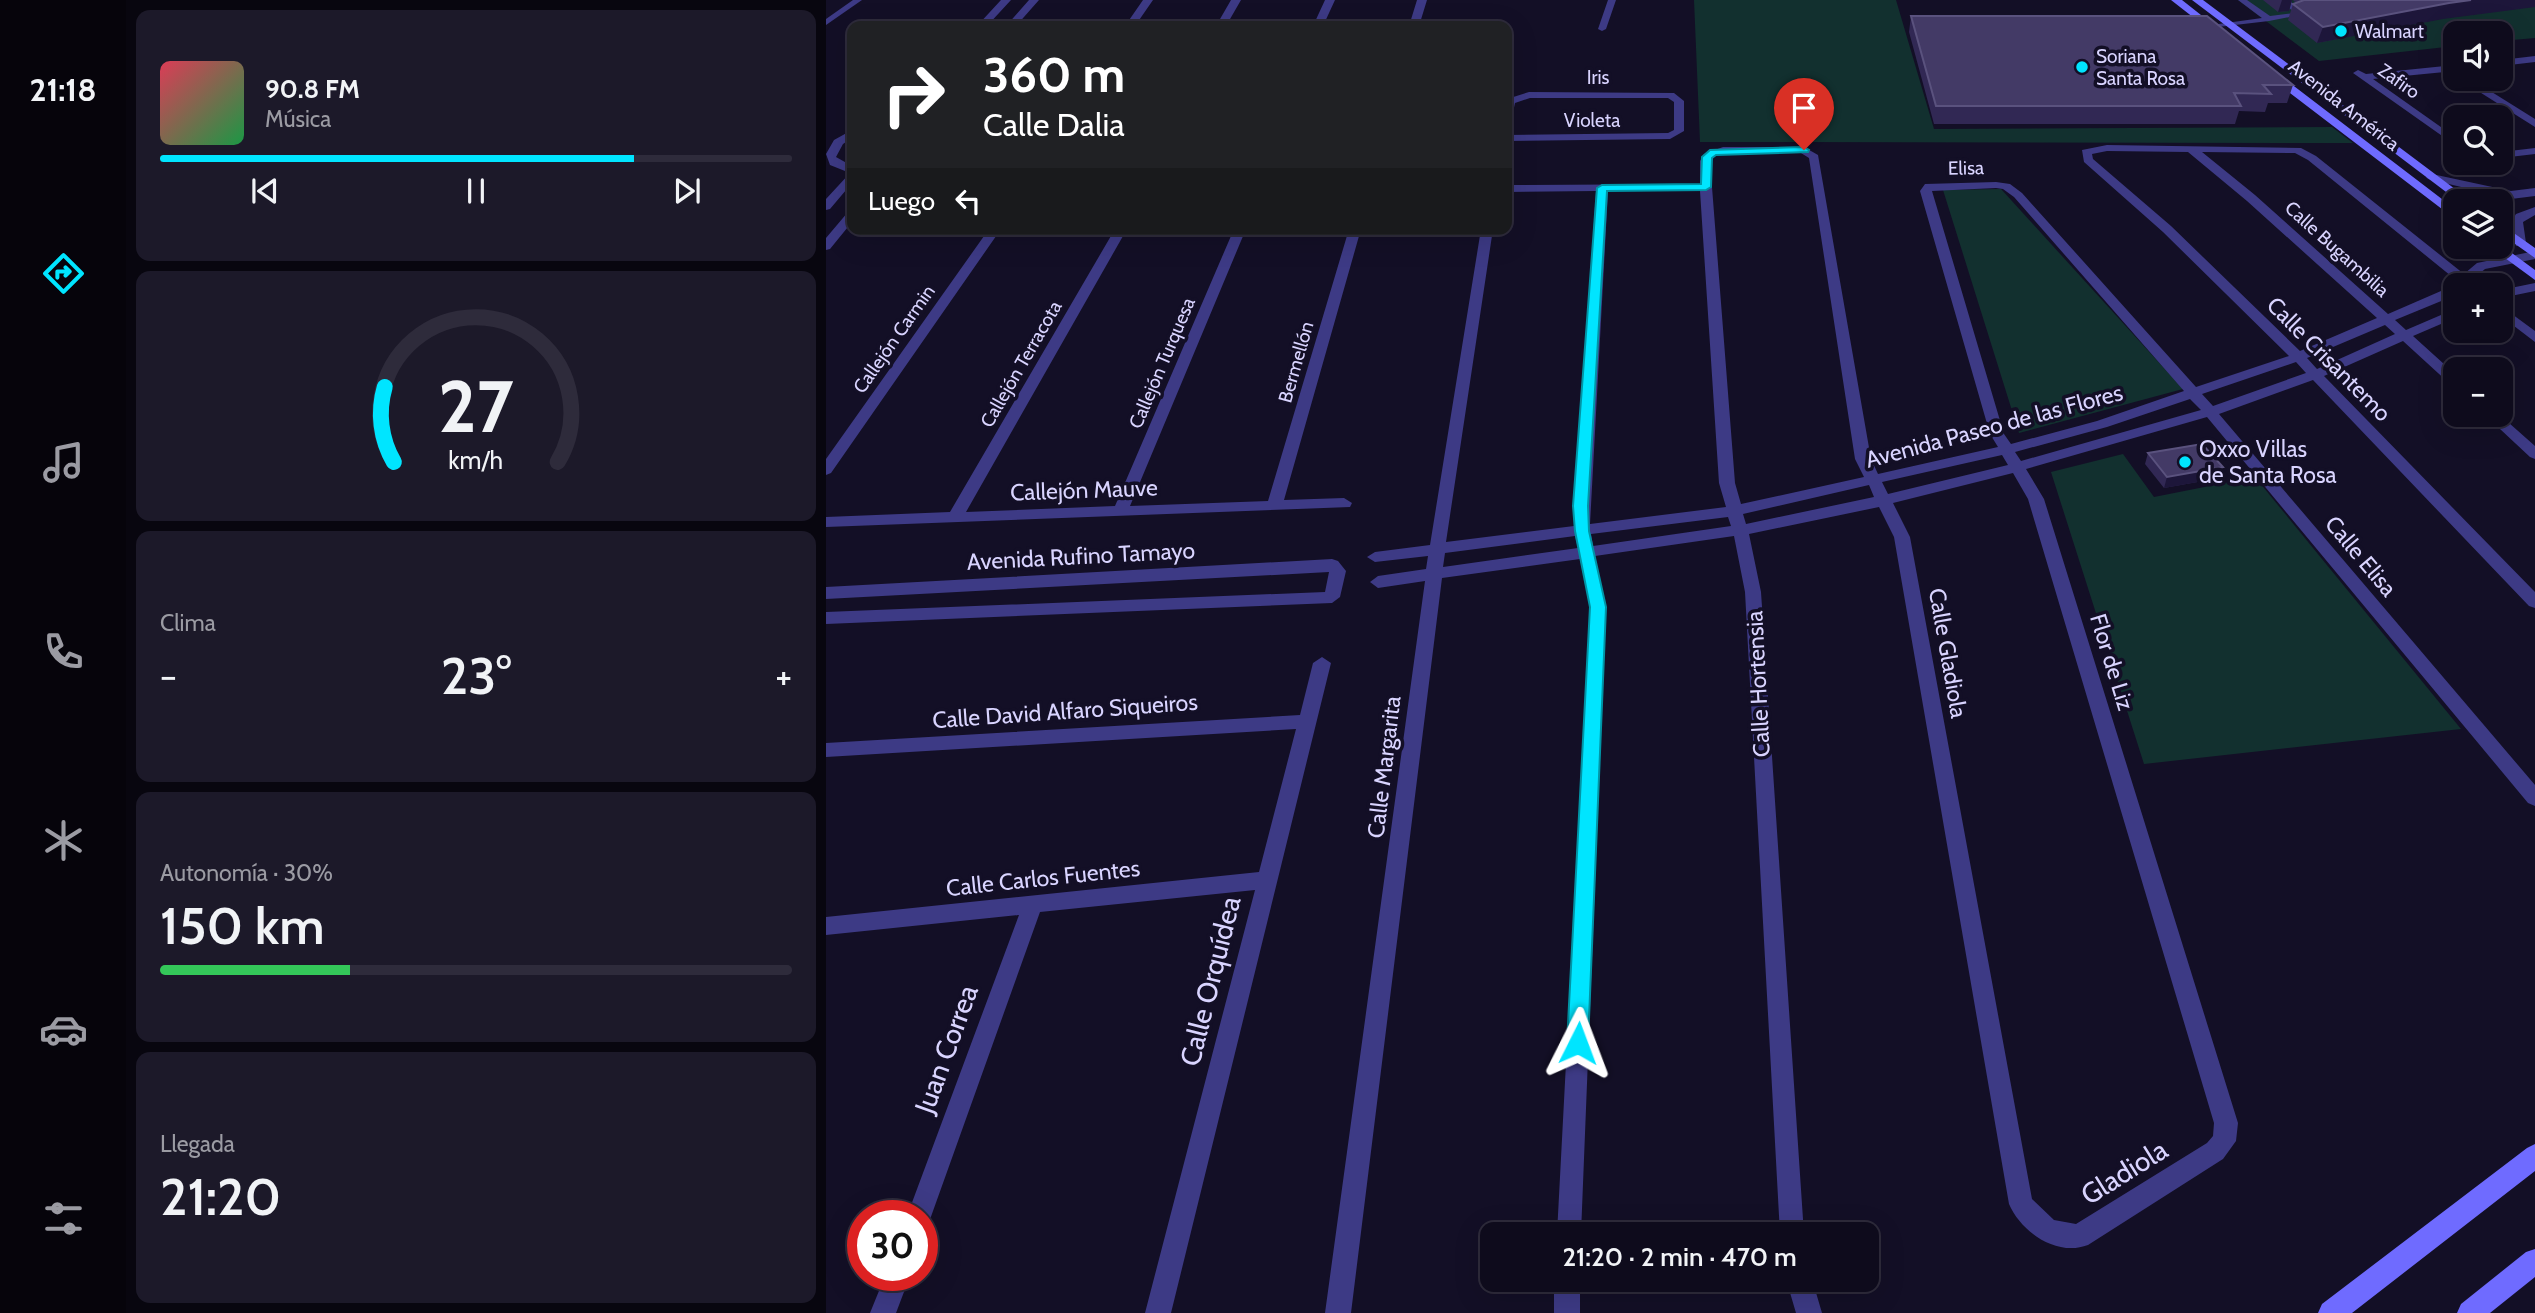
<!DOCTYPE html>
<html lang="es">
<head>
<meta charset="utf-8">
<style>
  body { margin:0; font-family:Cabin,sans-serif; background:#1c1929; color:#f1f3f6; height:100vh; display:flex; flex-direction:column; font-size:26px; white-space:nowrap }
  * { box-sizing:border-box; margin:0 }
  p { font-size:23px; color:#9b9ba3 }
  .icon { flex:none; width:38px; height:38px; fill:none; stroke:currentColor; stroke-width:2; stroke-linecap:round; stroke-linejoin:round }
  .map { position:relative; flex:1; overflow:hidden }
  .side { display:flex; flex-direction:column; gap:10px; padding:10px; background:#08060f; width:700px }
  .side>* { flex:none }
  .guide { position:absolute; left:21px; top:21px; width:665px; height:214px; border-radius:14px; box-shadow:0 7px 28px #0002,0 0 0 2px #2e2b3b; background:#202124; color:#fff; overflow:hidden }
  .tools { position:absolute; left:1617px; top:21px; display:grid; gap:14px }
  .tools a { display:grid; place-items:center; width:70px; height:70px; border-radius:14px; background:#0e0b1c; box-shadow:0 7px 28px #0002,0 0 0 2px #2e2b3b; font-size:35px }
  .speed { position:absolute; left:21px; top:1200px; display:flex; gap:14px; font-size:35px; font-weight:700; text-align:center }
  .speed>* { display:grid; place-content:center; width:91px; height:91px; border-radius:50%; background:#0e0b1c; box-shadow:0 7px 28px #0002,0 0 0 2px #2e2b3b; line-height:1 }
  .speed .limit { border:10px solid #d22; background:#fff; color:#111 }
  .pin { position:absolute; display:grid; place-items:center; width:60px; height:60px; color:#fff; margin:-72px -30px; border-radius:50% 50% 50% 0; rotate:-45deg; box-shadow:0 0 7px #0007 }
  .pin .icon { rotate:45deg }
  .me { position:absolute; width:77px; margin:-38px; rotate:3deg; stroke-linejoin:round; filter:drop-shadow(0 0 5px #0008) }
  .turn { display:flex; align-items:center; gap:24px; height:147px; padding:0 21px; font-size:32px }
  .turn .icon { width:91px; height:91px; stroke-width:2.5 }
  .turn b { display:block; font-size:49px; line-height:60px }
  .then { display:flex; align-items:center; height:66px; padding:0 21px; background:#0003; gap:14px; font-size:26px }
  .big { font-size:52px; font-weight:600; line-height:1.1 }
  .side .widget { flex:1; display:flex; flex-direction:column; justify-content:center; gap:10px; min-width:0; padding:0 24px; border-radius:14px; background:#1c1929 }
  .side .dial { align-items:center; gap:0 }
  .dial svg { height:182px; overflow:visible; fill:none; stroke:#2e2b3b; stroke-width:7; stroke-linecap:round; text-anchor:middle }
  .dial text { fill:#f1f3f6; stroke:none }
  .song { display:flex; align-items:center; gap:21px }
  .cover { width:84px; height:84px; border-radius:10px; background:linear-gradient(135deg,hsl(350 70% 55%),hsl(140 70% 35%)) }
  .played { height:7px; border-radius:4px; background:linear-gradient(90deg,#00e5ff 75%,#2e2b3b 75%) }
  .keys { display:flex; justify-content:space-around; direction:ltr }
  .heat { display:flex; justify-content:space-between; align-items:center; font-size:38px; direction:ltr }
  .charge { height:10px; border-radius:5px; background:linear-gradient(90deg,#34c759 30%,#2e2b3b 0) }
  .trip { position:absolute; left:654px; top:1222px; width:399px; height:70px; border-radius:14px; background:#0e0b1c; box-shadow:0 7px 28px #0002,0 0 0 2px #2e2b3b; font-weight:600; line-height:70px; text-align:center }
  main { display:flex; flex:1; min-height:0 }
  .tab-bar { display:flex; flex-direction:column; width:126px; justify-content:space-around; align-items:center; background:#06040b; color:#9b9ba3 }
  .tab-bar .icon { width:49px; height:49px }
  .tab-bar .current { color:#00e5ff }
  .tab-bar b { font-size:32px; color:#f1f3f6 }
  .map>svg:first-child { display:block }
  .green { fill:#12302f }
  .lines { fill:none; stroke-linecap:round; stroke-linejoin:round }
  .lane { fill:#3d3a85; fill-rule:evenodd }
  .street { fill:#3d3a85; fill-rule:evenodd }
  .secondary { fill:#6f6bff; fill-rule:evenodd }
  .wall { fill:#312854 }
  .shaded-wall { fill:#1d163a }
  .building { fill:#433a66; stroke:#5a527e; stroke-width:2 }
  .route { fill:#00e5ff; stroke:#0095a6; stroke-width:2 }
  .poi-dot { fill:#00e5ff; stroke:#130f26; stroke-width:2.5 }
  .labels { text-anchor:middle; dominant-baseline:central; stroke-width:7; stroke-linejoin:round; paint-order:stroke }
  .far-poi-label { font-size:19px; fill:#d9d4ff; stroke:#130f26; text-anchor:start }
  .far-street-label { font-size:19px; fill:#d9d4ff; stroke:#130f26 }
  .street-label { font-size:23px; fill:#d9d4ff; stroke:#130f26 }
  .poi-label { font-size:23px; fill:#d9d4ff; stroke:#130f26; text-anchor:start }
  .near-street-label { font-size:28px; fill:#d9d4ff; stroke:#130f26 }
</style>
</head>
<body>
<main>
<nav class="tab-bar">
<b>21:18</b>
<svg class="icon current" aria-label="directions" viewBox="0 0 24 24"><path d="M12 3l9 9-9 9-9-9zM9 14v-3h6M13 9l2 2-2 2"/></svg>
<svg class="icon" aria-label="music" viewBox="0 0 24 24"><path d="M9 18V5l10-2v13"/><circle cx="6" cy="18" r="3"/><circle cx="16" cy="16" r="3"/></svg>
<svg class="icon" aria-label="phone" viewBox="0 0 24 24"><path d="M5 4h4l2 5-3 2q2 4 5 5l2-3 5 2v4C11 20 4 13 5 4z"/></svg>
<svg class="icon" aria-label="climate" viewBox="0 0 24 24"><path d="M12 3v18M4 7l16 10M4 17L20 7"/></svg>
<svg class="icon" aria-label="car" viewBox="0 0 24 24"><path d="M5 17H2v-5l4-1 3-4h7l3 4 3 1v5h-3M9 17h6M6 11h13"/><circle cx="7" cy="17" r="2"/><circle cx="17" cy="17" r="2"/></svg>
<svg class="icon" aria-label="filters" viewBox="0 0 24 24"><path d="M4 7h16M4 17h16"/><circle cx="9" cy="7" r="2"/><circle cx="15" cy="17" r="2"/></svg>
</nav>
<section class="side">
<div class="widget">
<div class="song"><i class="cover"></i><div><b>90.8 FM</b><p>Música</p></div></div>
<div class="played"></div>
<div class="keys"><svg class="icon" aria-label="previous" viewBox="0 0 24 24"><path d="M18 5L8 12l10 7zM5 5v14"/></svg><svg class="icon" aria-label="pause" viewBox="0 0 24 24"><path d="M8 5v14M16 5v14"/></svg><svg class="icon" aria-label="next" viewBox="0 0 24 24"><path d="M6 5l10 7-10 7zM19 5v14"/></svg></div>
</div>
<div class="widget dial"><svg viewBox="0 0 100 80">
<path d="M14 69A42 42 0 1 1 86 69"/>
<path d="M14 69A42 42 0 0 1 10 36" stroke="#00e5ff"/>
<text x="50" y="56" font-size="32" font-weight="700">27</text>
<text x="50" y="72" font-size="11">km/h</text>
</svg></div>
<div class="widget"><p>Clima</p>
<div class="heat"><a>−</a><b class="big">23°</b><a>+</a></div>
</div>
<div class="widget"><p>Autonomía · 30%</p><b class="big">150 km</b><div class="charge"></div></div>
<div class="widget"><p>Llegada</p><b class="big">21:20</b></div>
</section>
<div class="map">
<svg width="1709" height="1313" viewBox="0 0 1709 1313">
  <rect width="100%" height="100%" fill="#130f26"/>
  <path class="green" d="M868,0H1070L1108,129L1506,127L1527,143L874,142Z
    M1412,0H1709V38L1675,41V33H1629V46L1493,61Z
    M1175,189L1357,389L1193,433L1117,190Z
    M1297,454L1328,497L1429,477L1635,729L1318,764L1225,472Z"/>
  <g class="lines">
    <path class="lane" d="M27,0H36L0,25V19Z
      M782,0H790L780,29L776,31L772,29Z
      M1412,0H1421L1444,16L1469,13L1454,0H1463L1479,14L1443,21L1375,29L1371,27L1436,18Z"/>
    <path class="street" d="M175,0H185L161,26H151Z
      M203,0H213L190,26H180Z
      M317,0H327L309,26H299Z
      M405,0H415L400,26H390Z
      M499,0H509L497,26H487Z
      M591,0H601L593,26H583Z
      M1709,56V62L1675,66V60Z
      M1629,65V71L1547,79L1629,137V145L1527,73L1532,70L1540,74Z
      M1633,79H1645L1709,119V127Z
      M703,92L848,93L858,101V131L844,139L681,141V135L842,133L848,130V102L842,98H704L689,103L686,117L681,120V99Z
      M26,130V138L17,144L10,157L26,166V183L4,209L0,210V199L24,173L4,165L0,154L8,140Z
      M1281,145L1475,148L1490,156L1638,274L1651,263L1709,251V259L1659,269L1646,280L1650,285H1629V293L1625,297L1569,320L1580,330L1629,309V318L1587,336L1629,374V385L1624,384L1577,341L1498,376L1709,592V608L1703,606L1487,380L1393,414L1709,785V806L1702,803L1381,417L1200,469L1218,499L1412,1123L1410,1141L1397,1159L1262,1245C1231,1257 1195,1232 1183,1204L1068,537L1053,507L923,534L935,592L978,1234H954L919,592L908,536L769,556L780,607L755,1234H731L764,607L754,559L616,578L525,1313H499L599,581L552,588L544,582L552,576L600,569L602,556L549,562L541,557L549,552L604,545L655,229H667L620,542L748,526L770,191L681,192V185L874,184V161L878,154L897,147H978L992,155L1045,459L1052,474L1172,447L1164,434L1094,191L1099,184L1170,182L1184,184L1196,193L1370,387L1463,356L1337,232L1258,162L1256,150ZM1281,151L1362,152L1421,201L1551,318L1474,351L1345,226L1267,159L1266,154ZM1376,152L1469,153L1482,160L1630,280L1615,291L1562,314L1429,195ZM898,153H975L983,158L1029,459L1038,477L915,504L909,483L886,187V161L888,156ZM1170,188L1177,189L1188,197L1358,391L1271,421L1185,444L1178,434L1106,191ZM782,191H874L893,483L900,507L764,524ZM1559,325L1569,334L1491,369L1481,358ZM1470,362L1480,373L1387,406L1376,394ZM1364,399L1375,410L1195,461L1189,452L1281,427ZM1176,455L1182,465L1062,494L1056,482ZM1187,473L1202,499L1388,1123L1387,1136L1381,1143L1250,1224L1228,1220L1206,1199L1084,537L1067,503ZM1043,485L1048,497L920,524L917,514ZM902,517L905,526L767,546L765,534ZM749,536L752,548L617,567L619,553Z
      M1709,148V154L1675,158V152Z
      M1606,174L1685,191L1709,188V196L1685,199L1602,179L1600,177Z
      M1709,207V215L1697,222L1700,243L1690,246L1685,222L1690,214Z
      M26,211V222L4,249L0,250V238L22,212Z
      M163,229H175L5,473L0,475V459Z
      M289,229H301L140,512L289,506L408,229H420L304,506L442,501L523,229H535L458,500L518,498L526,503L524,507L0,527V517L124,512Z
      M1709,283V291L1675,298V290Z
      M1675,306L1709,331V342L1675,316Z
      M1659,415H1674L1709,446V459L1704,457Z
      M506,559L512,561L520,571L514,597L506,603L0,624V612L499,592L503,572L0,599V587Z
      M496,657L505,663L345,1313H319L429,890L214,912L102,1225L96,1227V1216H81L193,915L0,935V917L433,872L470,729L0,757V743L474,715L487,663Z
      M59,1276H84L70,1313H44Z
      M728,1279H754V1313H728Z
      M960,1279H986L996,1313H970Z"/>
    <path class="secondary" d="M1345,0H1356L1394,30L1386,32Z
      M1366,0H1377L1645,201H1632Z
      M1443,73H1451L1629,209V219L1443,77Z
      M1675,224L1709,248V258L1675,234Z
      M1675,245L1709,270V280L1664,247Z
      M1709,1144V1171L1526,1313H1492L1496,1304L1701,1148Z
      M1709,1249V1277L1664,1313H1631L1635,1304L1700,1252Z"/>
  </g>
  <path class="wall" d="M1437,0H1466L1463,11L1452,12Z
    M1467,0H1709L1491,43L1462,20L1467,4L1470,3Z
    M1085,16L1467,85L1461,103H1442L1439,112L1413,111L1409,124H1108L1083,32Z
    M1322,453L1394,478L1338,488L1319,464Z"/>
  <path class="shaded-wall" d="M1456,0H1466L1463,11L1452,12Z
    M1645,0H1709V7L1617,19L1491,43L1497,27L1623,3Z
    M1397,467L1394,478L1338,488L1341,477Z"/>
  <path class="building" d="M1478,0H1645L1623,3L1497,27L1467,4Z
    M1085,16H1381L1467,85H1437L1445,94L1408,93L1415,106H1110Z
    M1376,444L1397,467L1341,477L1322,453Z"/>
  <path class="route" d="M978,147L983,150L982,152L890,155L886,158L885,187L880,190L781,191L762,506L763,531L780,607L762,1043L759,1050L752,1052L744,1050L741,1043L764,607L749,531L747,506L771,188L776,185L875,184L876,157L884,150Z"/>
  <g class="poi-dot">
    <circle cx="1515" cy="31" r="7"/>
    <circle cx="1256" cy="67" r="7"/>
    <circle cx="1359" cy="462" r="7"/>
  </g>
  <g class="labels">
    <g class="far-poi-label">
      <text x="1529" y="31">Walmart</text>
      <text x="1270" y="56">Soriana<tspan x="1270" dy="22">Santa Rosa</tspan></text>
    </g>
    <g class="far-street-label">
      <text x="772" y="77">Iris</text>
      <text transform="translate(1573 81) rotate(35)">Zafiro</text>
      <text transform="translate(1518 105) rotate(38)">Avenida América</text>
      <text x="766" y="120">Violeta</text>
      <text transform="translate(1140 168) rotate(-1)">Elisa</text>
      <text transform="translate(1511 249) rotate(42)">Calle Bugambilia</text>
      <text transform="translate(68 339) rotate(-55)">Callejón Carmin</text>
      <text transform="translate(470 362) rotate(-74)">Bermellón</text>
      <text transform="translate(336 363) rotate(-67)">Callejón Turquesa</text>
      <text transform="translate(195 364) rotate(-60)">Callejón Terracota</text>
    </g>
    <g class="street-label">
      <text transform="translate(1503 359) rotate(45)">Calle Crisantemo</text>
      <text transform="translate(1168 426) rotate(-15)">Avenida Paseo de las Flores</text>
      <text transform="translate(258 490) rotate(-2)">Callejón Mauve</text>
      <text transform="translate(255 556) rotate(-3)">Avenida Rufino Tamayo</text>
      <text transform="translate(1535 556) rotate(50)">Calle Elisa</text>
      <text transform="translate(1122 653) rotate(80)">Calle Gladiola</text>
      <text transform="translate(1286 662) rotate(73)">Flor de Liz</text>
      <text transform="translate(932 684) rotate(-93)">Calle Hortensia</text>
      <text transform="translate(239 711) rotate(-4)">Calle David Alfaro Siqueiros</text>
      <text transform="translate(558 767) rotate(-83)">Calle Margarita</text>
      <text transform="translate(217 878) rotate(-6)">Calle Carlos Fuentes</text>
    </g>
    <g class="poi-label">
      <text x="1373" y="449">Oxxo Villas<tspan x="1373" dy="26">de Santa Rosa</tspan></text>
    </g>
    <g class="near-street-label">
      <text transform="translate(384 981) rotate(-76)">Calle Orquídea</text>
      <text transform="translate(120 1049) rotate(-70)">Juan Correa</text>
      <text transform="translate(1298 1172) rotate(-32)">Gladiola</text>
    </g>
  </g>
</svg>
<div class="tools">
<a><svg class="icon" aria-label="sound" viewBox="0 0 24 24"><path d="M4 9h4l5-4v14l-5-4H4zM17 9q2 3 0 6"/></svg></a>
<a><svg class="icon" aria-label="search" viewBox="0 0 24 24"><circle cx="10" cy="10" r="6"/><path d="M15 15l6 6"/></svg></a>
<a><svg class="icon" aria-label="layers" viewBox="0 0 24 24"><path d="M12 4l9 5-9 5-9-5zM3 14l9 5 9-5"/></svg></a>
<a>+</a>
<a>−</a>
</div>
<div class="speed"><div class="limit">30</div></div>
<div class="pin" style="left:978px;top:150px;background:#d93025"><svg class="icon" aria-label="arrive" viewBox="0 0 24 24"><path d="M6 21V4h12l-3 4 3 4H6"/></svg></div>
<svg class="me" style="left:752px;top:1043px" viewBox="-20 -20 40 40"><path d="M0-17L14 15 0 8-14 15z" fill="#00e5ff" stroke="#fff" stroke-width="4"/></svg>
<div class="trip">21:20 · 2 min · 470 m</div>
<div class="guide">
<div class="turn"><svg class="icon" aria-label="right" viewBox="0 0 24 24"><path d="M7 20v-9h11M14 6l5 5-5 5"/></svg><div><b>360 m</b>Calle Dalia</div></div>
<div class="then">Luego<svg class="icon" aria-label="left" viewBox="0 0 24 24"><path d="M17 20v-9H6M10 6l-5 5 5 5"/></svg></div>
</div>
</div>
</main>
</body>
</html>
